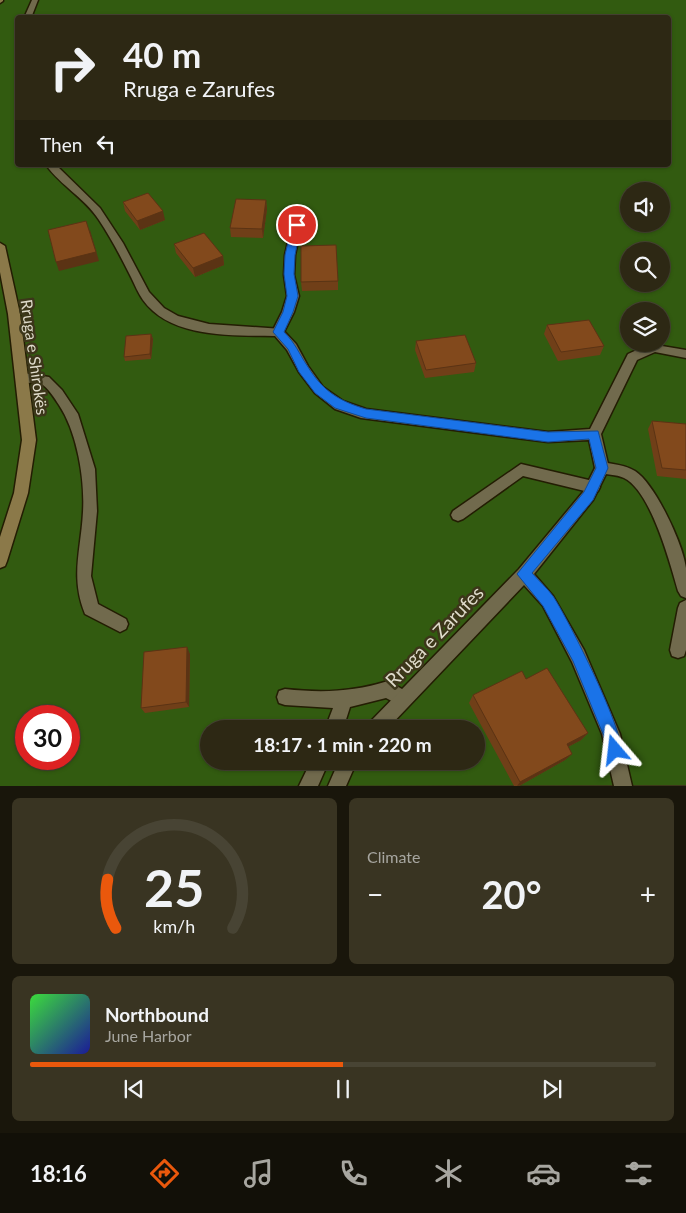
<!DOCTYPE html>
<html lang="en">
<head>
<meta charset="utf-8">
<style>
  body { margin:0; font-family:Lato,sans-serif; background:#393422; color:#f1f3f6; height:100vh; display:flex; flex-direction:column; font-size:19px; white-space:nowrap }
  * { box-sizing:border-box; margin:0 }
  p { font-size:16px; color:#a7a6a0 }
  .icon { flex:none; width:28px; height:28px; fill:none; stroke:currentColor; stroke-width:2; stroke-linecap:round; stroke-linejoin:round }
  .map { position:relative; height:786px; overflow:hidden }
  .sheet { display:flex; flex-direction:column; gap:12px; padding:12px; background:#19160b; flex:1 }
  .sheet>* { flex:none }
  .top-card { position:absolute; left:15px; top:15px; width:656px; height:152px; border-radius:5px; box-shadow:0 1px 4px #0004,0 0 0 1px #484434; background:#2d2814; color:#f1f3f6; overflow:hidden }
  .fabs { position:absolute; left:620px; top:182px; display:grid; gap:10px }
  .fabs a { display:grid; place-items:center; width:50px; height:50px; border-radius:50%; background:#2d2814; box-shadow:0 1px 4px #0004,0 0 0 1px #484434; font-size:25px }
  .speed { position:absolute; left:15px; top:705px; display:flex; gap:10px; font-size:25px; font-weight:700; text-align:center }
  .speed>* { display:grid; place-content:center; width:65px; height:65px; border-radius:50%; background:#2d2814; box-shadow:0 1px 4px #0004,0 0 0 1px #484434; line-height:1 }
  .speed .limit { border:8px solid #d22; background:#fff; color:#111 }
  .pin { position:absolute; display:grid; place-items:center; width:42px; height:42px; color:#fff; margin:-21px; border:2px solid #fff; border-radius:50%; box-shadow:0 1px 5px #0007 }
  .me { position:absolute; width:55px; margin:-28px; rotate:343deg; stroke-linejoin:round; filter:drop-shadow(0 0 4px #0008) }
  .turn { display:flex; align-items:center; gap:18px; height:105px; padding:0 25px; font-size:22px }
  .turn .icon { width:65px; height:65px; stroke-width:2.5 }
  .turn b { display:block; font-size:35px; line-height:42px }
  .then { display:flex; align-items:center; height:48px; padding:0 25px; background:#0003; gap:10px; font-size:19px }
  .big { font-size:38px; font-weight:700; line-height:1.1 }
  .sheet .widget { flex:1; display:flex; flex-direction:column; justify-content:center; gap:8px; min-width:0; padding:0 18px; border-radius:8px; background:#393422 }
  .sheet .dial { align-items:center; gap:0 }
  .dial svg { height:130px; overflow:visible; fill:none; stroke:#484434; stroke-width:7; stroke-linecap:round; text-anchor:middle }
  .dial text { fill:#f1f3f6; stroke:none }
  .song { display:flex; align-items:center; gap:15px }
  .cover { width:60px; height:60px; border-radius:8px; background:linear-gradient(135deg,hsl(120 70% 55%),hsl(240 70% 35%)) }
  .played { height:5px; border-radius:2px; background:linear-gradient(90deg,#ea580c 50%,#484434 50%) }
  .keys { display:flex; justify-content:space-around; direction:ltr }
  .heat { display:flex; justify-content:space-between; align-items:center; font-size:28px; direction:ltr }
  .sheet .tiles { flex:1; display:grid; gap:12px; grid-template-columns:1fr 1fr }
  .widget:last-child { grid-column:span 2 }
  .trip { position:absolute; left:200px; top:720px; width:285px; height:50px; border-radius:25px; background:#2d2814; box-shadow:0 1px 4px #0004,0 0 0 1px #484434; font-weight:700; line-height:50px; text-align:center }
  .menu { display:flex; height:80px; justify-content:space-around; align-items:center; background:#121008; color:#a7a6a0 }
  .menu .icon { width:35px; height:35px }
  .menu .selected { color:#ea580c }
  .menu b { font-size:22px; color:#f1f3f6 }
  .map>svg:first-child { display:block }
  .green { fill:#325b10; fill-rule:evenodd }
  .lines { fill:none; stroke-linecap:round; stroke-linejoin:round }
  .service-casing { stroke:#231d03; stroke-width:3 }
  .minor-casing { stroke:#231d03; stroke-width:3 }
  .secondary-casing { stroke:#231d03; stroke-width:3 }
  .service { fill:#716a4d; fill-rule:evenodd }
  .minor { fill:#716a4d; fill-rule:evenodd }
  .secondary { fill:#8b7949; fill-rule:evenodd }
  .wall { fill:#703f18 }
  .shaded-wall { fill:#5b3314 }
  .building { fill:#82491c; stroke:#5b3314 }
  .route { fill:#1a73e8; stroke:#114b97 }
  .labels { text-anchor:middle; dominant-baseline:central; stroke-width:5; stroke-linejoin:round; paint-order:stroke }
  .street-label { font-size:16px; fill:#dfdbcb; stroke:#3c361a }
  .near-street-label { font-size:19px; fill:#dfdbcb; stroke:#3c361a }
</style>
</head>
<body>
<div class="map">
<svg width="686" height="786" viewBox="0 0 686 786">
  <rect width="100%" height="100%" fill="#3c361a"/>
  <path class="green" d="M0,0H686V785L0,786ZM18,18H669V165H18ZM629,191H661V224H629ZM629,251H661V284H629ZM629,311H661V344H629ZM26,716H69V759H26ZM209,729H476V761H209Z"/>
  <g class="lines">
    <g class="service-casing">
      <path id="service" d="M300,207L305,210L295,255L294,275L299,296L294,312L284,332L278,336L272,332L282,312L287,296L284,275L285,255L295,210Z
        M23,373L49,377L62,390L78,414L95,469L97,511L91,576L98,604L126,619L128,624L126,629L120,632L85,614C70,577 81,550 83,512C85,479 77,432 59,405C55,399 48,387 41,384C35,382 26,384 19,381L17,378L19,375Z
        M602,462C613,464 625,465 635,471C655,484 683,544 686,568C686,577 686,588 686,598L681,596L678,591C670,563 651,491 624,478C616,474 606,475 597,472L595,468L597,464Z
        M521,464L593,481L598,483L600,487L598,491L593,493L523,476L463,519L458,521L453,519L451,515L453,511Z
        M686,600V650L684,656L678,658L672,656L670,650L678,608L680,603Z
        M388,681L409,693L411,699L409,705L403,707L386,698L350,707L343,729H325L333,708L285,705L279,703L277,697L279,691L285,689C321,693 353,692 388,681Z
        M311,761H329L318,786H299Z"/>
    </g>
    <g class="minor-casing">
      <path id="minor" d="M32,0H38L31,18H24Z
        M46,165H56L100,208L123,243L149,292L164,308L178,316L209,324L282,329L296,344L308,366L323,387L343,401L366,409L548,432L590,429L628,354L650,344L686,350V358L655,352L637,360L601,434L609,468L593,500L534,574L553,596L584,650L620,734L632,786H614L602,734L572,662L543,606L524,585L387,729H366L369,723L519,569L583,492L595,468L589,440L548,442L361,418L335,409L315,393L299,372L287,350L275,336C233,335 171,339 143,300C138,293 135,285 131,277C121,257 111,238 99,220C85,198 61,186 46,165Z
        M339,761H357L346,786H328Z"/>
    </g>
    <g class="secondary-casing">
      <path id="secondary" d="M0,0H3V1L0,3Z
        M0,243L5,246L20,314L36,440L28,493L7,561L5,566L0,568V537L14,493L22,440L8,314L0,272Z"/>
    </g>
    <use href="#service" class="service"/>
    <use href="#minor" class="minor"/>
    <use href="#secondary" class="secondary"/>
  </g>
  <path class="wall" d="M266,200L267,209L263,238L231,237L230,228Z
    M123,202L165,220L140,230L125,211Z
    M174,244L223,256L224,265L195,277L176,253Z
    M338,281V290L302,291L301,282Z
    M547,325L604,346L600,355L558,361L544,334Z
    M151,334L153,339L151,359L125,361L124,357Z
    M416,341L476,363L474,372L425,378L415,350Z
    M652,421L686,424V479L657,476L648,429Z
    M190,654L189,707L145,713L141,708Z
    M526,679L588,733L581,740L568,747L572,754L565,760L519,786H514L469,703L473,695Z"/>
  <path class="shaded-wall" d="M266,200L267,209L263,238L262,229Z
    M163,211L165,220L140,230L137,221Z
    M90,230L99,261L59,271L56,262Z
    M223,256L224,265L195,277L193,268Z
    M151,334L153,339L151,359L150,354Z
    M187,647L190,654L189,707L186,702Z
    M588,733L581,740L560,751L567,744Z
    M572,754L565,760L519,786H517L520,782Z"/>
  <path class="building" d="M148,193L163,211L137,221L123,202Z
    M236,199L266,200L262,229L230,228Z
    M86,221L96,252L56,262L48,230Z
    M204,233L223,256L193,268L174,244Z
    M336,245L338,281L301,282V246Z
    M589,320L604,346L561,352L547,325Z
    M151,334L150,354L124,357L126,336Z
    M465,335L476,363L426,370L416,341Z
    M652,421L686,424V470L662,468Z
    M187,647L186,702L141,708L144,652Z
    M547,668L588,733L567,744L572,754L520,782L473,695L522,671L526,679Z"/>
  <path class="route" d="M297,222L301,225L295,255L294,274L298,296L293,312L284,332C296,344 298,352 308,367C323,391 339,401 366,409L548,432L598,431L608,468L593,500L532,573C539,581 547,588 553,596C567,617 628,737 621,755L615,758L609,755L603,734L573,661L543,606L517,574L584,492L596,468L589,439L548,442L366,418L335,408L315,393L299,372L288,349L273,332L283,312L287,296L284,274L285,255L292,225Z"/>
  <g class="labels">
    <g class="street-label">
      <text transform="translate(35 357) rotate(82)">Rruga e Shirokës</text>
    </g>
    <g class="near-street-label">
      <text transform="translate(434 636) rotate(-46)">Rruga e Zarufes</text>
    </g>
  </g>
</svg>
<div class="fabs">
<a><svg class="icon" aria-label="sound" viewBox="0 0 24 24"><path d="M4 9h4l5-4v14l-5-4H4zM17 9q2 3 0 6"/></svg></a>
<a><svg class="icon" aria-label="search" viewBox="0 0 24 24"><circle cx="10" cy="10" r="6"/><path d="M15 15l6 6"/></svg></a>
<a><svg class="icon" aria-label="layers" viewBox="0 0 24 24"><path d="M12 4l9 5-9 5-9-5zM3 14l9 5 9-5"/></svg></a>
</div>
<div class="speed"><div class="limit">30</div></div>
<div class="pin" style="left:297px;top:225px;background:#d93025"><svg class="icon" aria-label="arrive" viewBox="0 0 24 24"><path d="M6 21V4h12l-3 4 3 4H6"/></svg></div>
<svg class="me" style="left:615px;top:750px" viewBox="-20 -20 40 40"><path d="M0-17L14 15 0 8-14 15z" fill="#1a73e8" stroke="#fff" stroke-width="4"/></svg>
<div class="trip">18:17 · 1 min · 220 m</div>
<div class="top-card">
<div class="turn"><svg class="icon" aria-label="right" viewBox="0 0 24 24"><path d="M7 20v-9h11M14 6l5 5-5 5"/></svg><div><b>40 m</b>Rruga e Zarufes</div></div>
<div class="then">Then<svg class="icon" aria-label="left" viewBox="0 0 24 24"><path d="M17 20v-9H6M10 6l-5 5 5 5"/></svg></div>
</div>
</div>
<section class="sheet">
<div class="tiles">
<div class="widget dial"><svg viewBox="0 0 100 80">
<path d="M14 69A42 42 0 1 1 86 69"/>
<path d="M14 69A42 42 0 0 1 9 39" stroke="#ea580c"/>
<text x="50" y="56" font-size="32" font-weight="700">25</text>
<text x="50" y="72" font-size="11">km/h</text>
</svg></div>
<div class="widget"><p>Climate</p>
<div class="heat"><a>−</a><b class="big">20°</b><a>+</a></div>
</div>
<div class="widget">
<div class="song"><i class="cover"></i><div><b>Northbound</b><p>June Harbor</p></div></div>
<div class="played"></div>
<div class="keys"><svg class="icon" aria-label="previous" viewBox="0 0 24 24"><path d="M18 5L8 12l10 7zM5 5v14"/></svg><svg class="icon" aria-label="pause" viewBox="0 0 24 24"><path d="M8 5v14M16 5v14"/></svg><svg class="icon" aria-label="next" viewBox="0 0 24 24"><path d="M6 5l10 7-10 7zM19 5v14"/></svg></div>
</div>
</div>
</section>
<nav class="menu">
<b>18:16</b>
<svg class="icon selected" aria-label="directions" viewBox="0 0 24 24"><path d="M12 3l9 9-9 9-9-9zM9 14v-3h6M13 9l2 2-2 2"/></svg>
<svg class="icon" aria-label="music" viewBox="0 0 24 24"><path d="M9 18V5l10-2v13"/><circle cx="6" cy="18" r="3"/><circle cx="16" cy="16" r="3"/></svg>
<svg class="icon" aria-label="phone" viewBox="0 0 24 24"><path d="M5 4h4l2 5-3 2q2 4 5 5l2-3 5 2v4C11 20 4 13 5 4z"/></svg>
<svg class="icon" aria-label="climate" viewBox="0 0 24 24"><path d="M12 3v18M4 7l16 10M4 17L20 7"/></svg>
<svg class="icon" aria-label="car" viewBox="0 0 24 24"><path d="M5 17H2v-5l4-1 3-4h7l3 4 3 1v5h-3M9 17h6M6 11h13"/><circle cx="7" cy="17" r="2"/><circle cx="17" cy="17" r="2"/></svg>
<svg class="icon" aria-label="filters" viewBox="0 0 24 24"><path d="M4 7h16M4 17h16"/><circle cx="9" cy="7" r="2"/><circle cx="15" cy="17" r="2"/></svg>
</nav>
</body>
</html>
